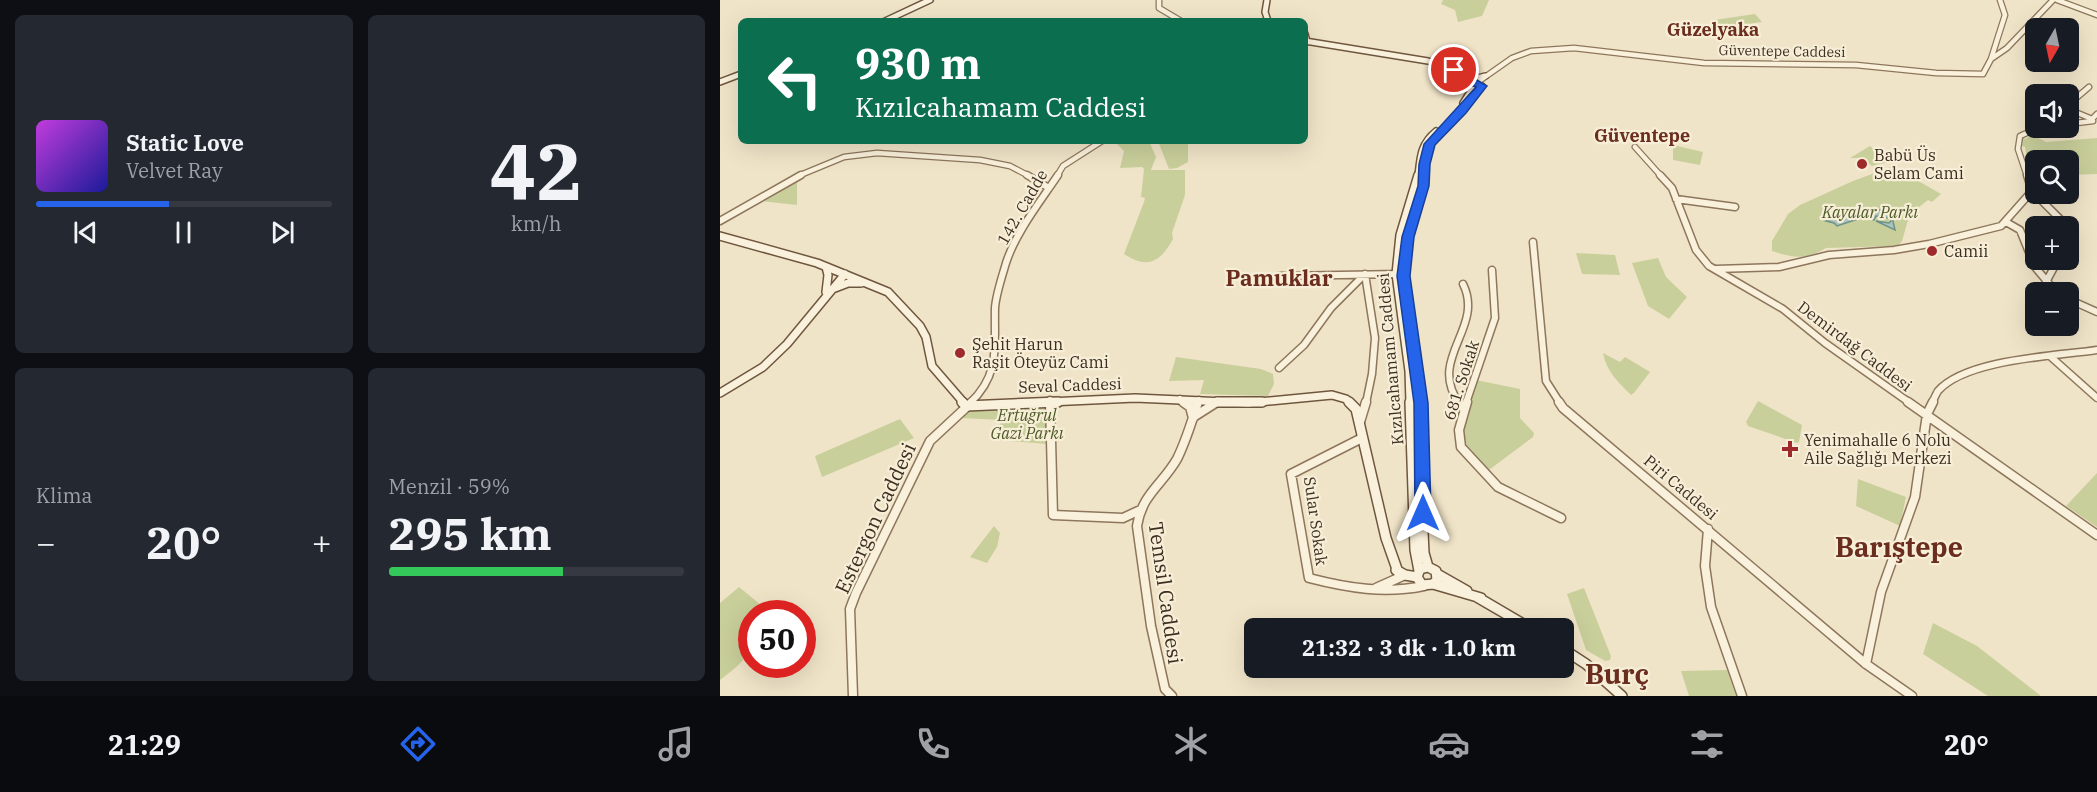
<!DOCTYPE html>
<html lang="tr">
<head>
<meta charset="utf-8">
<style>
  body { margin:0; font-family:"IBM Plex Serif",serif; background:#242831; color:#f1f3f6; height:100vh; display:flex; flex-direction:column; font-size:22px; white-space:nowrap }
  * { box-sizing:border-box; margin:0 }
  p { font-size:20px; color:#9ea1a6 }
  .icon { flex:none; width:33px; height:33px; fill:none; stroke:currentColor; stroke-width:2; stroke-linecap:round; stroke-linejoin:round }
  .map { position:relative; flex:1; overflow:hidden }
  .panel { display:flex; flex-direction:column; gap:15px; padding:15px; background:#0d0f14; width:720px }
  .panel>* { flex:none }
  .banner { position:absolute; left:18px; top:18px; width:570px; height:126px; border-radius:9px; box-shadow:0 6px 24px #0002; background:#0b6e4f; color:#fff; overflow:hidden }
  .needle { width:39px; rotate:189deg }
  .tools { position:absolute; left:1305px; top:18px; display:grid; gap:12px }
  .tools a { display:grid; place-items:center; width:54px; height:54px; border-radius:9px; background:#171b24; box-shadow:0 6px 24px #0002; font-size:30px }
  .speed { position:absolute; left:18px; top:600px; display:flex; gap:12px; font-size:30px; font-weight:700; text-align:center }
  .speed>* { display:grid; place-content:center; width:78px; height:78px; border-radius:50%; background:#171b24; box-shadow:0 6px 24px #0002; line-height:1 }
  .speed .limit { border:9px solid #d22; background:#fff; color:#111 }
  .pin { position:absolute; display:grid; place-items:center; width:51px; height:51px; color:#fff; margin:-26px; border:3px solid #fff; border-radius:50%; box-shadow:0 2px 6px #0007 }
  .me { position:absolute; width:66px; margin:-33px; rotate:0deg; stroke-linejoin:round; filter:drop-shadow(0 0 4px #0008) }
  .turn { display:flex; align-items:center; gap:21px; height:126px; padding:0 18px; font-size:27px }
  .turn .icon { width:78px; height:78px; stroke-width:2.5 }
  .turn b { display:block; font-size:42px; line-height:51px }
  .big { font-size:45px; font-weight:700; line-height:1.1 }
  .panel .widget { flex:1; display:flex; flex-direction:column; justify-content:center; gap:9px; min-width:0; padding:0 21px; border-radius:9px; background:#242831 }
  .panel .dial { align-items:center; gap:0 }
  .dial b { font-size:78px; line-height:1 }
  .song { display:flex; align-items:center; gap:18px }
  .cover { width:72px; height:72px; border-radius:9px; background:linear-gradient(135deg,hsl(290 70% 55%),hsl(240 70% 35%)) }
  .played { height:6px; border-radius:3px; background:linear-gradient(90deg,#2563eb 45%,#363941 45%) }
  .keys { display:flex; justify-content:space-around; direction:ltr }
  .heat { display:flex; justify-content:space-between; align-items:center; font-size:33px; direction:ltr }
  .charge { height:9px; border-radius:4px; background:linear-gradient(90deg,#34c759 59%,#363941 0) }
  .panel .tiles { flex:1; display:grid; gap:15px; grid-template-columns:repeat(2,1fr) }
  .trip { position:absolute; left:524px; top:618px; width:330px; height:60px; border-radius:9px; background:#171b24; box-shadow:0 6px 24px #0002; font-weight:700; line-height:60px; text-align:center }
  .menu { display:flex; height:96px; justify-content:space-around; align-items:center; background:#090b0e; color:#9ea1a6 }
  .menu .icon { width:42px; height:42px }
  .menu .active { color:#2563eb }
  .menu b { font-size:27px; color:#f1f3f6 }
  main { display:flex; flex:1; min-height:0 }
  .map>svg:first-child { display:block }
  .green { fill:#c9cf9b }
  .water { fill:#a9c4bc; stroke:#6f938a; stroke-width:1.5 }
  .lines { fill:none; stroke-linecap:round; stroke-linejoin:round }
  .tertiary-far2-casing { stroke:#8d765c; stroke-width:7 }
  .tertiary-far1-casing { stroke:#8d765c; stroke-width:9 }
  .tertiary-casing { stroke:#8d765c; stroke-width:11 }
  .secondary-far2-casing { stroke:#6f573f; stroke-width:8 }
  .secondary-far1-casing { stroke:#6f573f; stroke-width:10 }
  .secondary-casing { stroke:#6f573f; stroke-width:12 }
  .tertiary-far2 { stroke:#faf1dc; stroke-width:4.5 }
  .tertiary-far1 { stroke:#faf1dc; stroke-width:6 }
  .tertiary { stroke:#faf1dc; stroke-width:8 }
  .secondary-far2 { stroke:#faf1dc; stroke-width:5 }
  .secondary-far1 { stroke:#faf1dc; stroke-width:7 }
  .secondary { stroke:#faf1dc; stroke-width:9 }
  .route { fill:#2563eb; stroke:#184099; stroke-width:1.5 }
  .poi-dot { fill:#9e2a2b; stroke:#f7eed8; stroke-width:2 }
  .labels { text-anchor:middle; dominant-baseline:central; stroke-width:4.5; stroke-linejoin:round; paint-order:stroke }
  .far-street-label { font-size:14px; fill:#3d2e20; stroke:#f7eed8 }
  .poi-label { font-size:16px; fill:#3d2e20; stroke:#f7eed8; text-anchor:start }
  .street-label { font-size:16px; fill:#3d2e20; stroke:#f7eed8 }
  .park-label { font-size:16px; font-style:italic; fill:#4d5a26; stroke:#f7eed8 }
  .far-district-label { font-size:18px; font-weight:bold; fill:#6b2e1e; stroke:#f7eed8 }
  .near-street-label { font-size:20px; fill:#3d2e20; stroke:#f7eed8 }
  .district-label { font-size:22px; font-weight:bold; fill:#6b2e1e; stroke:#f7eed8 }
  .near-district-label { font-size:27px; font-weight:bold; fill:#6b2e1e; stroke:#f7eed8 }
</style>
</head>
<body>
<main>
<section class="panel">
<div class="tiles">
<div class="widget">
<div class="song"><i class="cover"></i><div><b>Static Love</b><p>Velvet Ray</p></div></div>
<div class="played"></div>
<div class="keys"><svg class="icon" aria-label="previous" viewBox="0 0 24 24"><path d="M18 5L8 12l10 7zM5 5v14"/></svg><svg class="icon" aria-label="pause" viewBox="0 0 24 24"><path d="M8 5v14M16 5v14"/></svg><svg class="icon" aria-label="next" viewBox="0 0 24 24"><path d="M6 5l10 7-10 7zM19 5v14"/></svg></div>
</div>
<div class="widget dial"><b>42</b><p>km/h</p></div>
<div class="widget"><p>Klima</p>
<div class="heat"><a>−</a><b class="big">20°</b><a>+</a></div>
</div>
<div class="widget"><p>Menzil · 59%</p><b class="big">295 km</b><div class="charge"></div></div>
</div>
</section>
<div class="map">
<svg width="1377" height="696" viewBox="0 0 1377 696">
  <rect width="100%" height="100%" fill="#f0e4c8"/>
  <path class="green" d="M723,0H769L762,16L738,22L735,10L721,4Z
    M1035,14L1042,22L998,28L994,25V20Z
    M1311,134L1326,142L1377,138V174L1349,175L1348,160H1316L1315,180H1312L1309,170L1311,169L1304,159L1307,158L1305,147L1302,146L1303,138L1306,139Z
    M394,141H429L436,157L431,170H465V195L452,233L453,239C440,263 427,269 404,254L424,202L425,198L421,197L424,169L422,167L400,168L404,151Z
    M438,141H468V162L457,168L449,169Z
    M953,145L983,152L980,165L953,160Z
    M1150,146L1169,162L1152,166L1142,158H1130Z
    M1171,167H1174L1221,194L1212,202L1208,200L1185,218L1188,220L1182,241L1178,246L1106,248C1086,260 1073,258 1052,251V241L1068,214L1080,205L1133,181Z
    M77,182V205L39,201L41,198Z
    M856,253L895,255L900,275L862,274Z
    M938,258L946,277L967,297L949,319L928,306L912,263Z
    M883,353L900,362L905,357L930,372L914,393L911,395C898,382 886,371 883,353Z
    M456,357L541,369L553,374L554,384L548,396L480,394L484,380L449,381Z
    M756,380L800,389V418L814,433L813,437L769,470L745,443L741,430Z
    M1038,401L1082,425L1079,442L1077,443L1028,426L1026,422Z
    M324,405L328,444L276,440L281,420L241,418L248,411Z
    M180,419L194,438L102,477L95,456Z
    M1377,473V527L1346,506Z
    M1138,479L1186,497L1180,526L1136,506Z
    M274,526L280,533L277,547L267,563L250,557Z
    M19,587L47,610L48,613L32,614C32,652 32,656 0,680V603Z
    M864,588L891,656L890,660L885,661L866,650L847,594Z
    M1213,623L1257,646L1321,696H1268L1203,654Z
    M1007,670L1016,696H969L961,671Z"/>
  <path class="water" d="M1180,208L1183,212L1172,217L1175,230L1156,221L1169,223L1171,221L1170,218L1156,216L1154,220L1146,217L1148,214L1145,212L1131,217L1135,219L1140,215L1144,217L1117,226L1114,223L1106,221L1139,212Z"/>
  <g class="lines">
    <g class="tertiary-far2-casing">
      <path id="tertiary-far2" d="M439,0V8L461,21
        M1337,0L1377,15
        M1271,59L1285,15L1280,0
        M755,84L792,58L811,51L854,48L984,63L1136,65L1216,73L1263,74L1271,59L1287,48L1333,0
        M1348,105L1369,87
        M1348,109L1372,119
        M1348,124L1373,121L1372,119L1377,114
        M915,147L941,176
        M78,176L124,157L157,153L260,160L290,166L309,176
        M337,176L343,166L382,141
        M1307,176L1298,149L1300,136L1318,128"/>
    </g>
    <g class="tertiary-far1-casing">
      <path id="tertiary-far1" d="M307,175L329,188
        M940,175L952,188L976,250L989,266L1063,309L1105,343L1190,403
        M1307,175L1312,191
        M1312,191L1347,226
        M956,199L1015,207
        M0,221L81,175
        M1286,222L1300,230L1315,267L1336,292
        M1348,228L1350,230L1348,241
        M813,242L826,381L840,403
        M996,269L1059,267L1109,255L1174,250L1209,244L1281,226L1312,191
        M645,274L655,338L652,374L646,403
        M559,276L681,274
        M1326,282L1338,260
        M1348,299L1377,312
        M1331,357L1377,398
        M559,368L584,345L611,308L645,274
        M460,399L465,403
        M330,400V403
        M250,403C281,374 274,345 275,308C276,294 282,277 286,263C296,232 320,202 338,175
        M478,403L479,400
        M495,403L498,401
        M739,403C707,358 765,328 743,284
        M746,403L775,318L772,270
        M1212,403C1214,399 1216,394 1218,391C1246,359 1336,356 1377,350"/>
    </g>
    <g class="tertiary-casing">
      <path id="tertiary" d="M330,402L333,515L403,518L418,511
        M463,402L470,407L473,418
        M738,402L744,409
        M747,402L739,430L741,447L778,487L841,518
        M839,402L843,408L1146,664L1192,696
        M1188,402L1377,535
        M475,416L497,402
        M640,422L646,402
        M642,438L571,474L589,578C628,588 664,594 704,586
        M988,529L985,566L991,607L1022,696
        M656,588L685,575
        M1146,664L1161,592L1195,497L1207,414L1213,402
        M133,696L130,609L136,593L210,441L252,402
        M452,696L445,689L431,626L417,526C422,494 442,485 457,459C466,441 472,421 478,402"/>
    </g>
    <g class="secondary-far2-casing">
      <path id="secondary-far2" d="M547,0L545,12L548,21
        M165,21L210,0
        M585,34L587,42
        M585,41L708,61L723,66L762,86L710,144L704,164L703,176
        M732,74L752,92
        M746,77L754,79L765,76
        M0,82L21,74
        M743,103L755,84
        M698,176C700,157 700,144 716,131"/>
    </g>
    <g class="secondary-far1-casing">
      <path id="secondary-far1" d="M0,236L97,263L168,292L200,326L206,337L212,366L244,403
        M106,267L108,275L106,292
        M115,288L128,283H141
        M0,393L43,367L67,344L125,274
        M307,403L415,398L528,403L612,395L626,399L630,403
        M690,403L689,371L676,274L680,235L698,175
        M701,403L683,276L688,237L703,186L704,175"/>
    </g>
    <g class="secondary-casing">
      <path id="secondary" d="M242,402L246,406L338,402
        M497,402H542
        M629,402L636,409L666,538L678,572
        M690,402L695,550L699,571
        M701,402L703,532L704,553L708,567
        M708,567L716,571L717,580L713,584L702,585L697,577L700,569Z
        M676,570L685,575L697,577
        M717,574L747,591
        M713,584L761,598
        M757,597L810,628
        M843,649L866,664L902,696"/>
    </g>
    <use href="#tertiary-far2" class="tertiary-far2"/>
    <use href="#tertiary-far1" class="tertiary-far1"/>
    <use href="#tertiary" class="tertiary"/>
    <use href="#secondary-far2" class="secondary-far2"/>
    <use href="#secondary-far1" class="secondary-far1"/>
    <use href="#secondary" class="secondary"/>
  </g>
  <path class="route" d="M730,68H737L767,86L746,113L715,145L710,164L709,186L694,237L690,276L708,403L711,513L708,519L703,521L697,519L695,513L694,403L677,276L682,237L698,186L699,164L704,144L756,87L745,83L730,72Z"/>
  <g class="poi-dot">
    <circle cx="1142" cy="164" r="6"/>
    <circle cx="1212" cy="251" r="6"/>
    <circle cx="240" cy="353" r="6"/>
    <path d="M1067 440h6v6h6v6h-6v6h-6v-6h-6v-6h6z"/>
  </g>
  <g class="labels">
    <g class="far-street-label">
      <text transform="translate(1062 51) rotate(1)">Güventepe Caddesi</text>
    </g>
    <g class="poi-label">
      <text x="1154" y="155">Babü Üs<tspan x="1154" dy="18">Selam Cami</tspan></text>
      <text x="1224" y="251">Camii</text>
      <text x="252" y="344">Şehit Harun<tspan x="252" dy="18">Raşit Öteyüz Cami</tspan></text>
      <text x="1084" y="440">Yenimahalle 6 Nolu<tspan x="1084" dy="18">Aile Sağlığı Merkezi</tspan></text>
    </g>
    <g class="street-label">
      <text transform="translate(302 207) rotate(-60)">142. Cadde</text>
      <text transform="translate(1135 346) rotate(37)">Demirdağ Caddesi</text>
      <text transform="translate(670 359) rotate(-95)">Kızılcahamam Caddesi</text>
      <text transform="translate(741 380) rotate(-72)">681. Sokak</text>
      <text transform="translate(350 385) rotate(-2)">Seval Caddesi</text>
      <text transform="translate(961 487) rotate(40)">Piri Caddesi</text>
      <text transform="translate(596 521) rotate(82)">Sular Sokak</text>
    </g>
    <g class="park-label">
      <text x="1150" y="212">Kayalar Parkı</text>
      <text x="307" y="415">Ertuğrul<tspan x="307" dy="18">Gazi Parkı</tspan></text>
    </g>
    <g class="far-district-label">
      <text x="993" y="29">Güzelyaka</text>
      <text x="922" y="135">Güventepe</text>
    </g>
    <g class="near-street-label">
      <text transform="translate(155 518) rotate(-65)">Estergon Caddesi</text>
      <text transform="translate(446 593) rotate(82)">Temsil Caddesi</text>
    </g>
    <g class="district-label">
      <text x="559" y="277">Pamuklar</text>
    </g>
    <g class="near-district-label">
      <text x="1179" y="546">Barıştepe</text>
      <text x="897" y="673">Burç</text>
    </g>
  </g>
</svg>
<div class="tools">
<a><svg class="needle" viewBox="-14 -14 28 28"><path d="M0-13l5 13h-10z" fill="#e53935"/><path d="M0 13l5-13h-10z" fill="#9ea1a6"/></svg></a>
<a><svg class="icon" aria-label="sound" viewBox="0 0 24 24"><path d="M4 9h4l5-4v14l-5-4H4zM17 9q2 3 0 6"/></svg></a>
<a><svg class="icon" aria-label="search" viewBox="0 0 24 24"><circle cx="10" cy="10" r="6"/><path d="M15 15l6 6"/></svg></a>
<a>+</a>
<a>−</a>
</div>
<div class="speed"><div class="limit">50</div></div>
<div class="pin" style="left:734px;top:70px;background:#d93025"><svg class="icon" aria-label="arrive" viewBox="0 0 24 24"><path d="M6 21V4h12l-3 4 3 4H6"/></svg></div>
<svg class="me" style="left:703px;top:513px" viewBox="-20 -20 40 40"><path d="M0-17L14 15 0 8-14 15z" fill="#2563eb" stroke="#fff" stroke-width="4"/></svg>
<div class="trip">21:32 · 3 dk · 1.0 km</div>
<div class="banner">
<div class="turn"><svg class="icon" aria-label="left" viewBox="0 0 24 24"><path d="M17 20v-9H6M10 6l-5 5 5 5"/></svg><div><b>930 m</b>Kızılcahamam Caddesi</div></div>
</div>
</div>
</main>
<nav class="menu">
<b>21:29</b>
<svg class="icon active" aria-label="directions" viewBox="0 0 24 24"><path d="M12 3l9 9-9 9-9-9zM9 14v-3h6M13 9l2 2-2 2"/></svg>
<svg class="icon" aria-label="music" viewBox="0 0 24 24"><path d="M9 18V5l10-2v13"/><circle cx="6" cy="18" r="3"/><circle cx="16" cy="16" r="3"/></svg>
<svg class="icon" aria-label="phone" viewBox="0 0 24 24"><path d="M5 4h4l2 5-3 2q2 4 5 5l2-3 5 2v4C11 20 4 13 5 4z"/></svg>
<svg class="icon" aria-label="climate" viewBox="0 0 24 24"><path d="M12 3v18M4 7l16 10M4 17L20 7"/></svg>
<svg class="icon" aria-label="car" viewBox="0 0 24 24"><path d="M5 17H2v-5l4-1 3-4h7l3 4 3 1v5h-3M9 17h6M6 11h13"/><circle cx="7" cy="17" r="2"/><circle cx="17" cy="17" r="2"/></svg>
<svg class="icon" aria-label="filters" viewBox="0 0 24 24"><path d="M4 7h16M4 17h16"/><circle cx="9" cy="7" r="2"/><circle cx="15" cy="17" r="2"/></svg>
<b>20°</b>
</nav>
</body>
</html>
